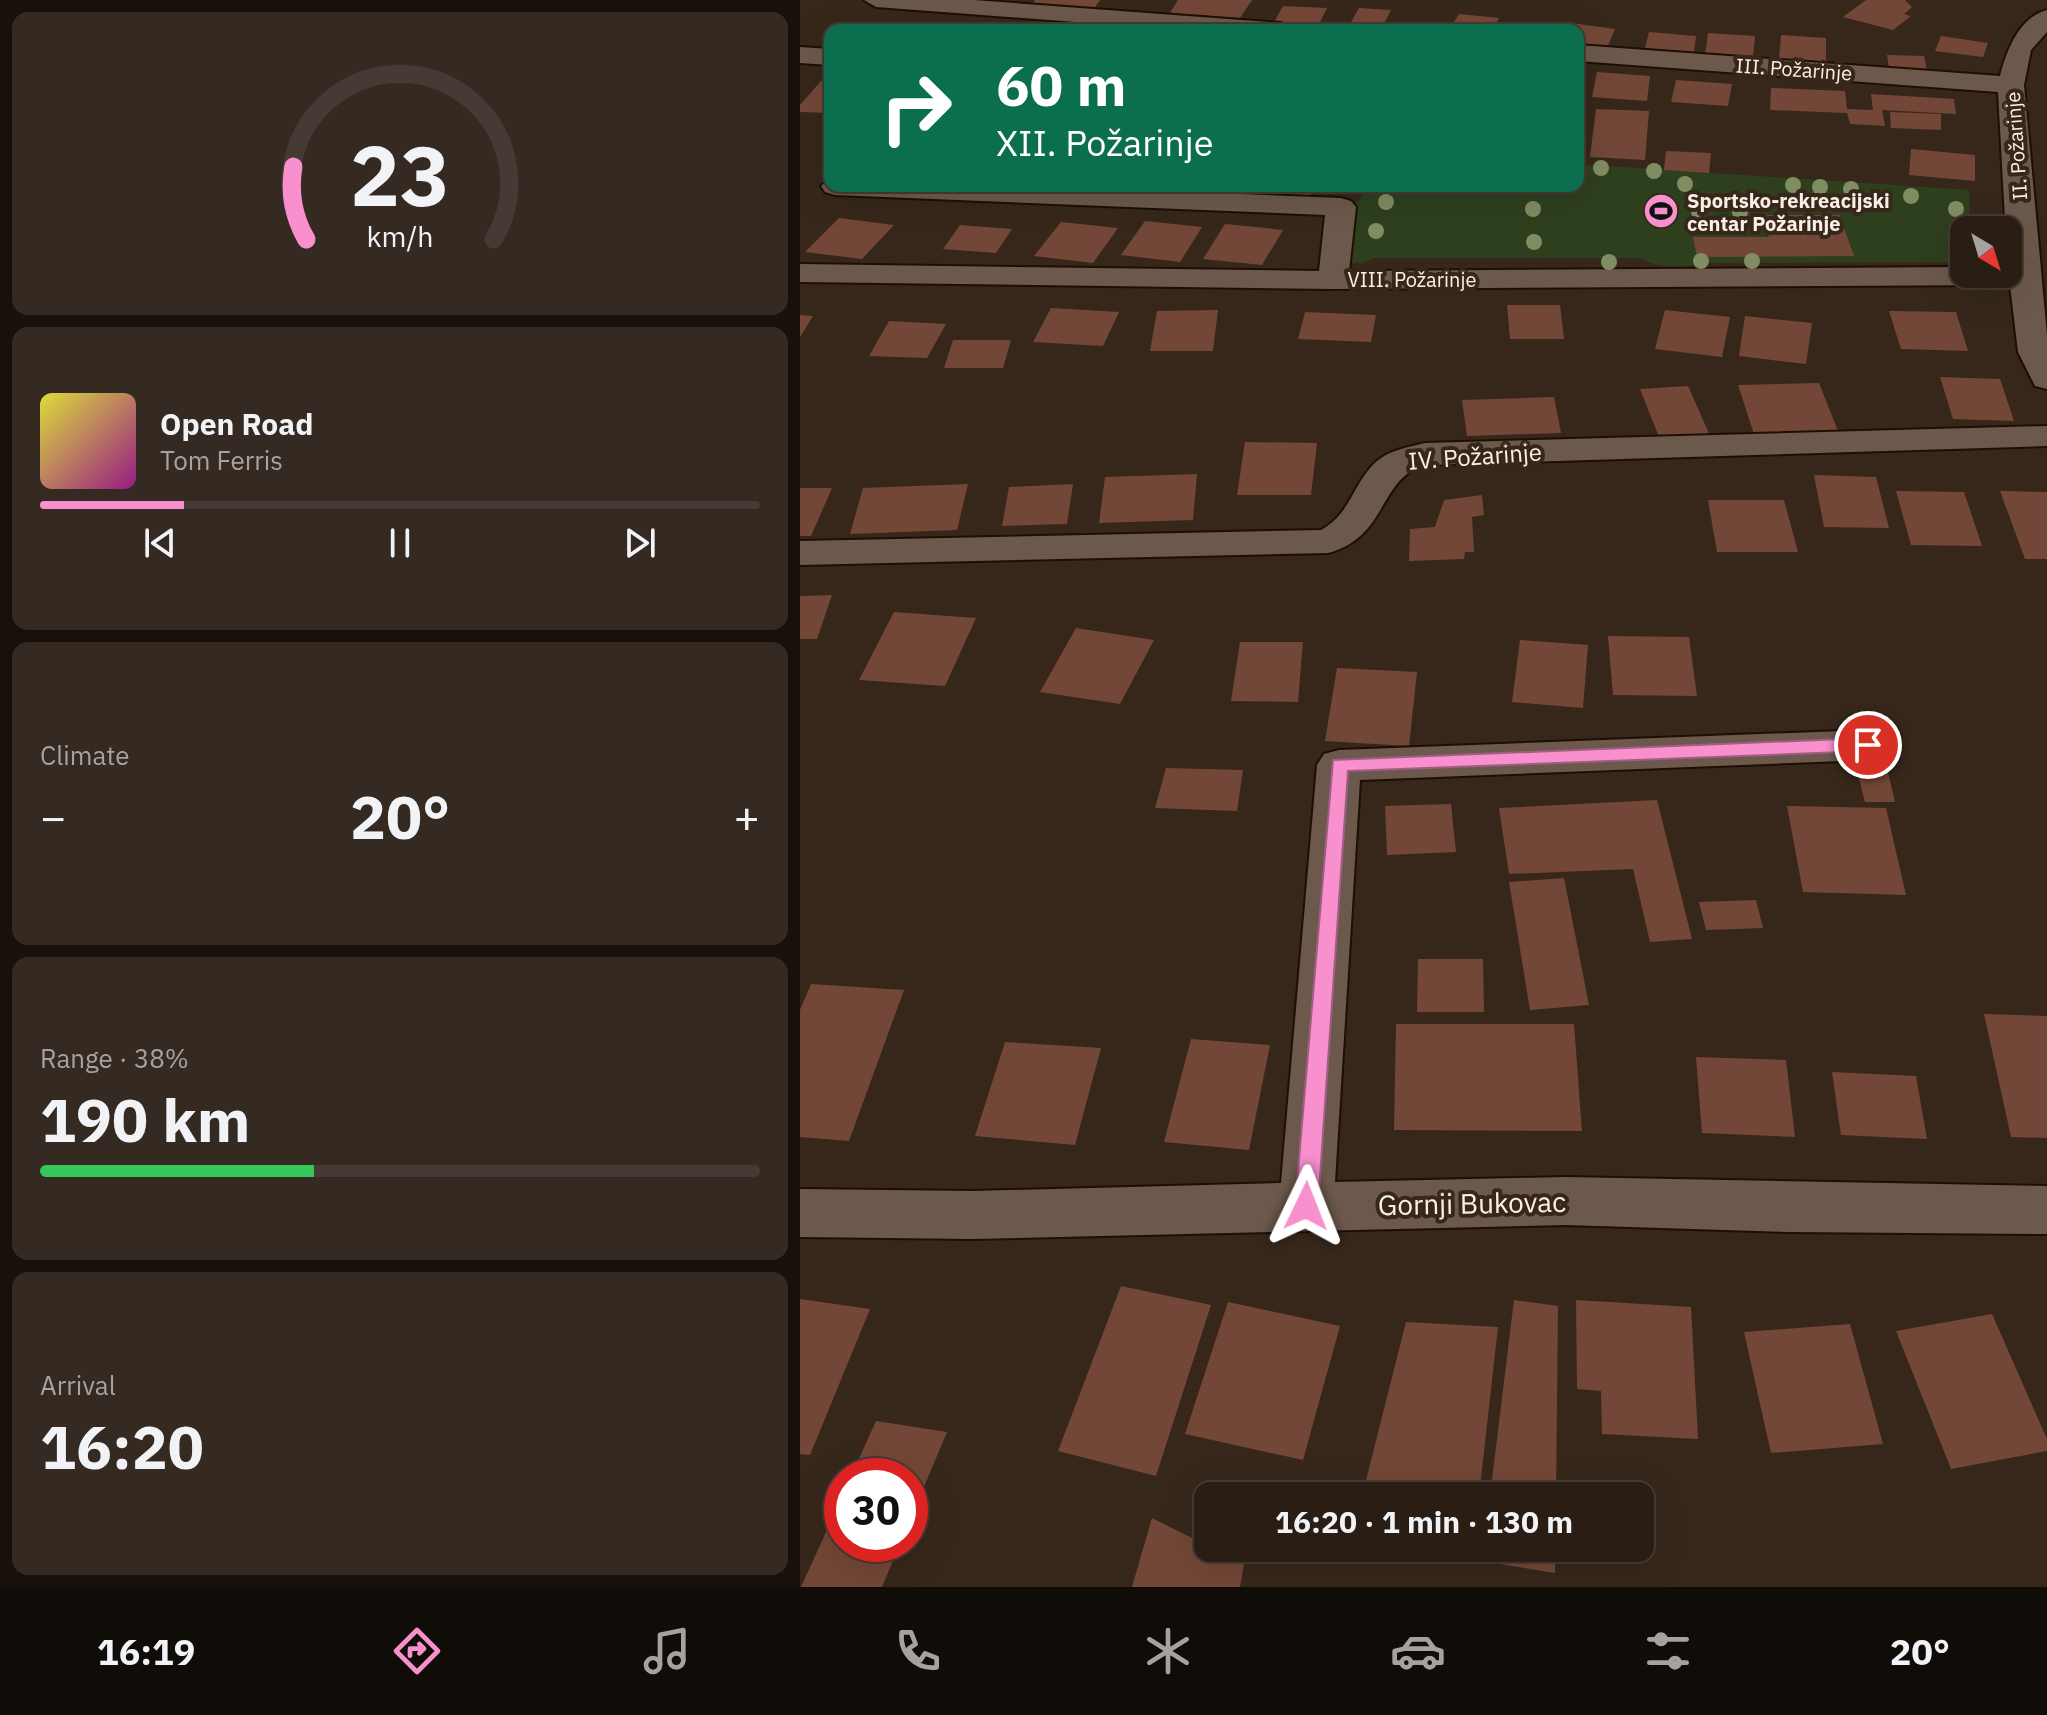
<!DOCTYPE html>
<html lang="en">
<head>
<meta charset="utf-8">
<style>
  body { margin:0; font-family:"IBM Plex Sans",sans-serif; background:#352a22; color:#f1f3f6; height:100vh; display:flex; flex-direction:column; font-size:30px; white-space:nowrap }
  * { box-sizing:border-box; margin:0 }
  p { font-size:26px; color:#a5a2a0 }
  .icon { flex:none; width:44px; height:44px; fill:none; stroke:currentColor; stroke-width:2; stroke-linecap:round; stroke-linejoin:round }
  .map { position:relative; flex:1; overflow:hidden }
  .sheet { display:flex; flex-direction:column; gap:12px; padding:12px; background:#17100b; width:800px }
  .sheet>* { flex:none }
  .guide { position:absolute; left:24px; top:24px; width:760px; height:168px; border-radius:16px; box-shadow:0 8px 32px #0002,0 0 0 2px #453b34; background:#0b6e4f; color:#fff; overflow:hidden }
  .needle { width:52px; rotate:142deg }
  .fabs { position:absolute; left:1150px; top:216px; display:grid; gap:16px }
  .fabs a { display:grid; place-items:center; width:72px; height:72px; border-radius:16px; background:#291d14; box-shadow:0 8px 32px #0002,0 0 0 2px #453b34; font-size:40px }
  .speed { position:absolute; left:24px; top:1458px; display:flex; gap:16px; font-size:40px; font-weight:700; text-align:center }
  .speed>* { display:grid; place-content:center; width:104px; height:104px; border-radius:50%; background:#291d14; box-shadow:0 8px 32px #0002,0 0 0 2px #453b34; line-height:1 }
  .speed .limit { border:12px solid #d22; background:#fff; color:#111 }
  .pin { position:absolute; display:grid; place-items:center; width:68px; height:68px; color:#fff; margin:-34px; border:4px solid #fff; border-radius:50%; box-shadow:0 2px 8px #0007 }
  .me { position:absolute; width:88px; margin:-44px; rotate:2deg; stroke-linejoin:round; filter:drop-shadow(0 0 6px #0008) }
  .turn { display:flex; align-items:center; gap:28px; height:168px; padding:0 40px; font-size:36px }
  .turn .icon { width:104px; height:104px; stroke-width:2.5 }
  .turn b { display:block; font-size:56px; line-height:68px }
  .big { font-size:60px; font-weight:800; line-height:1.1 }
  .sheet .card { flex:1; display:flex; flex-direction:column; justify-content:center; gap:12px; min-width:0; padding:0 28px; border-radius:16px; background:#352a22 }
  .sheet .dial { align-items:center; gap:0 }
  .dial svg { height:208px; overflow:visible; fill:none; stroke:#453b34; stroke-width:7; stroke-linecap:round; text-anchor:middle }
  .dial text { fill:#f1f3f6; stroke:none }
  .song { display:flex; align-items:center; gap:24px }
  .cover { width:96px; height:96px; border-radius:12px; background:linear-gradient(135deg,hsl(60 70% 55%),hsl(310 70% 35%)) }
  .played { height:8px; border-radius:4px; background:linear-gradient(90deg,#f790cd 20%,#453b34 20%) }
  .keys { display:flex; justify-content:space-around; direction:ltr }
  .heat { display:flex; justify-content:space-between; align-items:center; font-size:44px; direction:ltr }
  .charge { height:12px; border-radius:6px; background:linear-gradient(90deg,#34c759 38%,#453b34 0) }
  .trip { position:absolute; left:394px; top:1482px; width:460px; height:80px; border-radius:16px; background:#291d14; box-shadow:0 8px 32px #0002,0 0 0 2px #453b34; font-weight:800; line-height:80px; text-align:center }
  .dock { display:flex; height:128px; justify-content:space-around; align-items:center; background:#100c08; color:#a5a2a0 }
  .dock .icon { width:56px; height:56px }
  .dock .active { color:#f790cd }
  .dock b { font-size:36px; color:#f1f3f6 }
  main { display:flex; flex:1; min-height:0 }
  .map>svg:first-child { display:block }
  .green { fill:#2e3f1e }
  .building { fill:#734737 }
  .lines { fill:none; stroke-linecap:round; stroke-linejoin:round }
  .minor-casing { stroke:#1e0f05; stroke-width:4 }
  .minor { fill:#6c594c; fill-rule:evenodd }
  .tree { fill:#808c62 }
  .route { fill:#f790cd; stroke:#a15e85; stroke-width:2 }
  .labels { text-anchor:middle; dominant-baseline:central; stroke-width:8; stroke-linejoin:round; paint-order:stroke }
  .far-street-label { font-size:20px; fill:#faefe7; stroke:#37271b }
  .far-poi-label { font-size:20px; font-weight:bold; fill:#faefe7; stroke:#37271b; text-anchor:start }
  .street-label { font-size:24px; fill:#faefe7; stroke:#37271b }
  .near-street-label { font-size:28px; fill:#faefe7; stroke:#37271b }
</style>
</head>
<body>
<main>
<section class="sheet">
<div class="card dial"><svg viewBox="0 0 100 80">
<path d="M14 69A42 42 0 1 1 86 69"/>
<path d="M14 69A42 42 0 0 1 9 41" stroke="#f790cd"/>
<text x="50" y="56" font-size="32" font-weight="700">23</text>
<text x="50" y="72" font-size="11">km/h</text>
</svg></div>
<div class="card">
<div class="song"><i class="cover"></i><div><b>Open Road</b><p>Tom Ferris</p></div></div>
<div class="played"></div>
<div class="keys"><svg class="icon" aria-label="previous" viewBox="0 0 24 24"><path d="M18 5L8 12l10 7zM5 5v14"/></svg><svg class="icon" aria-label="pause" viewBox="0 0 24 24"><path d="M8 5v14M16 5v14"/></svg><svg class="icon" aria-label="next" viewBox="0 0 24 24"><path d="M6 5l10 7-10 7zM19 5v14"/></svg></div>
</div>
<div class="card"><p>Climate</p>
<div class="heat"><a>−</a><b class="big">20°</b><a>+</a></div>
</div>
<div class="card"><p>Range · 38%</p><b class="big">190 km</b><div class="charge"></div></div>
<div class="card"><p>Arrival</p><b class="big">16:20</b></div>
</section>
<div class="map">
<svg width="1247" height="1587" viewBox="0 0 1247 1587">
  <rect width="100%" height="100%" fill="#37271b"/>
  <path class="green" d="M778,164L1169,190L1170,223L1196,226L1197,230H1164V261L1159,262L911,263C884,267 866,271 839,258H574L562,263L548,262L553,206L571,186H778Z"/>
  <path class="building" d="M235,0H300L293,10L230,7Z
    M378,0H452L440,18L370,13Z
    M1066,0H1105L1112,7L1104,14L1111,16L1093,30L1043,17Z
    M483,6L527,8L518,26L473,24Z
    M559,8L591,10L584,24L551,22Z
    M659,14L699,18L693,30H649Z
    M115,23L165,25L161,30H108Z
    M771,23L815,29L808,46L778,43V30H767Z
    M849,32L896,36L894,52L845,48Z
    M908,33L955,36L953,57L905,55Z
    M981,35L1026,38V63L979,60Z
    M1141,36L1188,43L1183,57L1135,51Z
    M1087,55L1124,56L1127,70L1089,68Z
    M797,72L850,76L847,101L792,97Z
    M876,80L932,84L928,106L871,102Z
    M21,81H30V113L0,112V105Z
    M971,88L1045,91L1047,109L1073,110L1071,94L1154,99L1156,114L1082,110L1085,126L1050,124L1047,113L970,110Z
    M796,109L849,111L845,160L790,157Z
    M1090,112L1141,114V130L1091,128Z
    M1111,149L1175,155V181L1109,175Z
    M866,151L911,153L909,173L864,170Z
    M456,186H515L507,201L450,195Z
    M962,215H1039L1054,256L897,257L893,237H969Z
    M39,218L94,225L62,259L5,252Z
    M345,221L402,227L380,262L321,255Z
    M261,222L318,228L293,263L234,256Z
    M425,224L483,230L462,265L403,259Z
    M160,225L212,229L196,253L143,249Z
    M707,305H760L764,339H710Z
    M251,308L319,312L303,346L233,342Z
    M418,310L413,351H350L357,311Z
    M865,310L930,317L922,357L855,349Z
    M1089,311L1156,312L1168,351L1101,349Z
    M505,312L576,315L571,342L498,339Z
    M0,315L13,316L0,337Z
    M945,316L1012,323L1006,364L939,356Z
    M89,321L146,324L127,358L69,356Z
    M153,340H211L203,368H144Z
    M1140,377L1200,379L1214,421L1153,419Z
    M1019,383L1038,431L954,434L938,385Z
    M888,386L911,438L861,442L840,389Z
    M754,397L761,433L667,436L662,400Z
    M445,442L517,443L511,495H437Z
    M397,474L393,520L299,523L305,477Z
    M1014,475L1076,477L1089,528L1024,527Z
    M168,484L157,530L50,534L63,488Z
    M273,484L267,524L202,526L209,487Z
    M0,488H32L11,536H0Z
    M1096,491L1164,492L1182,546L1111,545Z
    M1200,491L1247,492V559H1225Z
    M682,495L684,515L672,517L674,552H665L664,559L609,561L610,529L635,527L644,500Z
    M908,500H984L998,552H917Z
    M32,595L17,639H0V596Z
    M94,612L176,618L145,686L59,680Z
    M276,628L354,640L320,704L240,692Z
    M808,636L889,637L897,696L813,695Z
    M720,640L788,645L783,708L712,702Z
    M440,642H503L498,702L431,701Z
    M537,668L617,672L609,746L525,741Z
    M1055,763L1086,764L1095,802H1065Z
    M366,768L443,770L437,811L355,808Z
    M857,800L892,939L850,942L833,869L709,874L699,808Z
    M651,804L656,852L587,855L585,806Z
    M987,806L1086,808L1106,895L1003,892Z
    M764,878L789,1005L730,1010L709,882Z
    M956,900L963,928L906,930L899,902Z
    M618,959H683L684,1012H617Z
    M11,984L104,990L49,1141L0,1137V1010Z
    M1184,1014L1247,1016V1138L1211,1137Z
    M596,1024H774L782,1131L594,1130Z
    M391,1039L470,1045L449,1150L364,1142Z
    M205,1042L301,1048L275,1145L175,1136Z
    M896,1057L986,1060L995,1137L902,1133Z
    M1032,1072L1116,1076L1127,1139L1041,1135Z
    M321,1286L411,1305L356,1476L258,1451Z
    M0,1299L70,1309L10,1455L0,1454Z
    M714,1300L758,1306L756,1496H690Z
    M776,1300L891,1307L898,1439L802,1434L801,1391L777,1389Z
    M428,1302L540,1326L503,1460L385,1434Z
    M1192,1314L1247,1439V1451L1151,1469L1096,1331Z
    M606,1322L698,1327L679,1496L563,1492Z
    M1050,1324L1083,1444L971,1453L944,1332Z
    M76,1421L147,1432L110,1520V1476H51Z
    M42,1497V1544H100L82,1587H1Z
    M352,1518L444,1564L440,1587H332Z
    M683,1548H755V1573L682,1561Z"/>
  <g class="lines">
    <g class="minor-casing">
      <path id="minor" d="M64,0H173L481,23L493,30H382L76,7Z
        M1247,10V32L1231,50L1224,85L1247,335V389L1235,386L1218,352L1210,285L533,289L0,282V264L519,271L525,215L35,195L25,192L21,186L30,179V186H243L541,198L551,201L556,207L549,271L1164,267V274H1208L1198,92L778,61V45L1200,76C1206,52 1219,17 1247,10Z
        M0,47L30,49V65L0,63Z
        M1247,426V446L626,465C578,477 589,537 528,553L0,565V541L521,530C551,514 553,482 577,461C590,450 609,447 625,443Z
        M1068,730L1083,734L1089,745L1083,756L1068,760L560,780L535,1182L765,1177L1247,1186V1234L989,1232L765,1225L173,1239L0,1237V1189L173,1191L481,1183L517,765L524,754L539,750Z"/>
    </g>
    <use href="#minor" class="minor"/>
  </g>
  <g class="tree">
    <circle cx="801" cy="168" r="8"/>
    <circle cx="854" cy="171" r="8"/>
    <circle cx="885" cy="184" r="8"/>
    <circle cx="993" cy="185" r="8"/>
    <circle cx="1020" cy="187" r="8"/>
    <circle cx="1051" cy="189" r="8"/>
    <circle cx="1111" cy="196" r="8"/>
    <circle cx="586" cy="202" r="8"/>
    <circle cx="733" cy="209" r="8"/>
    <circle cx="1156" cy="209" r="8"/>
    <circle cx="899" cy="212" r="8"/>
    <circle cx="940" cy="212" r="8"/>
    <circle cx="576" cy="231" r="8"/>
    <circle cx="734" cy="242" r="8"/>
    <circle cx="901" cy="261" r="8"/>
    <circle cx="952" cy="261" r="8"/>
    <circle cx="809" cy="262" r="8"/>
  </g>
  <path class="route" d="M1068,738L1077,745L1068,751L548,771L518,1206L514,1213L506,1216L498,1213L495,1206L533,760Z"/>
  <defs>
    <g id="stadium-disc" transform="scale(1.8)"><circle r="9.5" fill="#f790cd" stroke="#37271b"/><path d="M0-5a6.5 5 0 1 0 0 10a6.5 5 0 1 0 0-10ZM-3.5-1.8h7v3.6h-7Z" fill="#111"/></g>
  </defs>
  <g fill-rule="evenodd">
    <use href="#stadium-disc" x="861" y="211"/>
  </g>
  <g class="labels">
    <g class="far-street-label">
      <text transform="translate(994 69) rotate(4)">III. Požarinje</text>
      <text transform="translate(1216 146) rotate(-94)">II. Požarinje</text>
      <text x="612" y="279">VIII. Požarinje</text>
    </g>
    <g class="far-poi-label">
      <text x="887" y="200">Sportsko-rekreacijski<tspan x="887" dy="23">centar Požarinje</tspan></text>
    </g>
    <g class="street-label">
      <text transform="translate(675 456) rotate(-4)">IV. Požarinje</text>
    </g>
    <g class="near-street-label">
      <text transform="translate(672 1203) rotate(-1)">Gornji Bukovac</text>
    </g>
  </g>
</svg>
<div class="fabs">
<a><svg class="needle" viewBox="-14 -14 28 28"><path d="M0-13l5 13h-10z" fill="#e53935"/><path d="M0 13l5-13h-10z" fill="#a5a2a0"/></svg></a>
</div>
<div class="speed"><div class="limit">30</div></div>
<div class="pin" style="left:1068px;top:745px;background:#d93025"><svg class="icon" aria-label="arrive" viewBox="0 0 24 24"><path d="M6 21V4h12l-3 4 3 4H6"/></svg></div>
<svg class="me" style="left:506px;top:1206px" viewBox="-20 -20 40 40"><path d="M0-17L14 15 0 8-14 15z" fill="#f790cd" stroke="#fff" stroke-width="4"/></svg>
<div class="trip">16:20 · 1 min · 130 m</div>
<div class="guide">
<div class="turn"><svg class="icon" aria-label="right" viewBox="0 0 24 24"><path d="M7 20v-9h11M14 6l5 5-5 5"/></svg><div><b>60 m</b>XII. Požarinje</div></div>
</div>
</div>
</main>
<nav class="dock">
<b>16:19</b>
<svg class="icon active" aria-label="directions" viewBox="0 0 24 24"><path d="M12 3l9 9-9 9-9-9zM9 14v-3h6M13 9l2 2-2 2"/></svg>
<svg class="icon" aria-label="music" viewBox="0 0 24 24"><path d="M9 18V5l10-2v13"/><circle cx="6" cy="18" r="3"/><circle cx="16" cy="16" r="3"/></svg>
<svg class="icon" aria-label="phone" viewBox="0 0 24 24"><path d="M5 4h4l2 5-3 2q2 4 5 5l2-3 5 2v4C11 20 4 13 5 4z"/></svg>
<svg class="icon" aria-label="climate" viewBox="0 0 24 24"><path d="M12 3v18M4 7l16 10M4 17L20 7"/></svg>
<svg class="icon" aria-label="car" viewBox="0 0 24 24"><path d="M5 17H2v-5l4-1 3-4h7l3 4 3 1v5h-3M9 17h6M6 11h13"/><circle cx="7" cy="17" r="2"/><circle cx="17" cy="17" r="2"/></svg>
<svg class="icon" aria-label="filters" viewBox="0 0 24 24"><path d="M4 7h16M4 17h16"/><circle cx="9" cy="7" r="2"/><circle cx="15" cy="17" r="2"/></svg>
<b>20°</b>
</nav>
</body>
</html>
